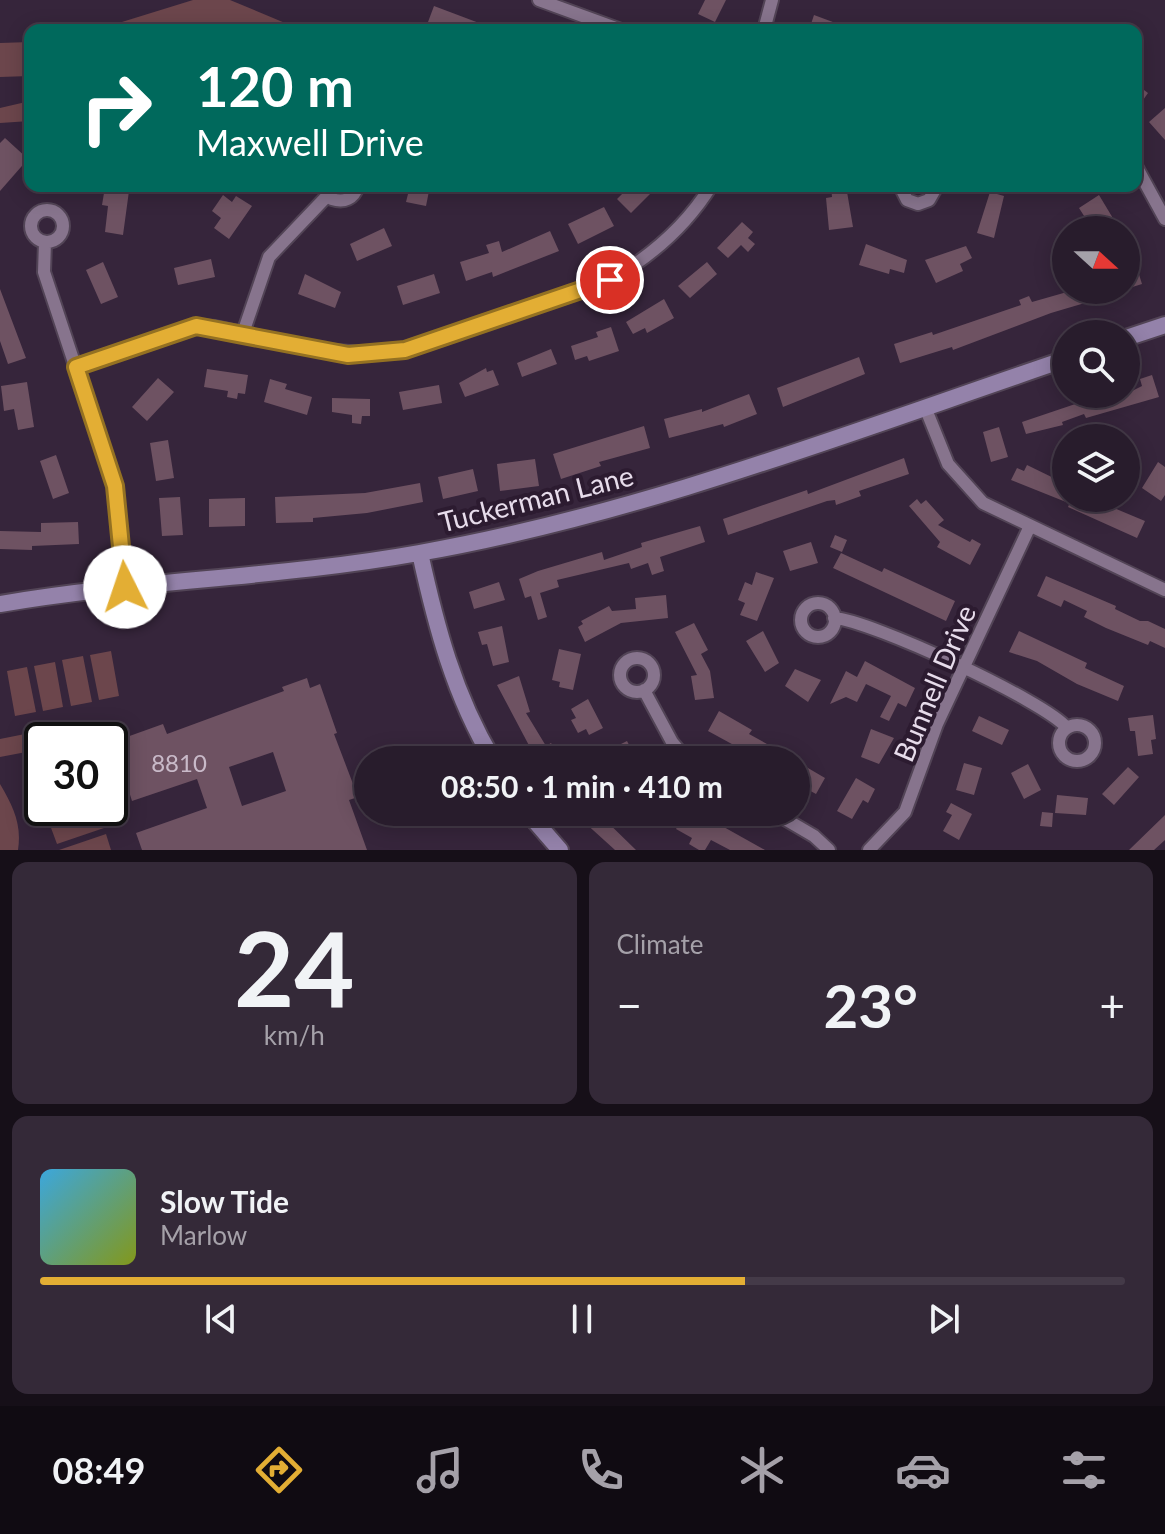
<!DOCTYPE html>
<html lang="en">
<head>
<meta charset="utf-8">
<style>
  body { margin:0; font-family:Lato,sans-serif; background:#342938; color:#f1f3f6; height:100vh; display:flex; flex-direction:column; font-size:30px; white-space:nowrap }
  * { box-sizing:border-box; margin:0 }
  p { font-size:26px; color:#a5a1a9 }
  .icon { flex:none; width:44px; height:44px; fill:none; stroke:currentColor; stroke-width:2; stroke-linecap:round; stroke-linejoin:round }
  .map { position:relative; height:850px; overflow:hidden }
  .details { display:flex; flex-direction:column; gap:12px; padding:12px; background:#160f18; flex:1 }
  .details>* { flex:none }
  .guide { position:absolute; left:24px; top:24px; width:1118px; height:168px; border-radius:16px; box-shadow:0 4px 20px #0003,0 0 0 2px #443a48; background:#00695c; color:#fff; overflow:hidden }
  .needle { width:52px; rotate:111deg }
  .controls { position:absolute; left:1052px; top:216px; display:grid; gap:16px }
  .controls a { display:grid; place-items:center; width:88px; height:88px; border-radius:50%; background:#281c2c; box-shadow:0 4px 20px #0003,0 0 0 2px #443a48; font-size:40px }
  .speed { position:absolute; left:24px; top:722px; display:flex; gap:16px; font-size:40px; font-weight:700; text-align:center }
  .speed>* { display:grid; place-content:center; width:104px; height:104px; border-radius:50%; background:#281c2c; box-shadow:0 4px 20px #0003,0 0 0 2px #443a48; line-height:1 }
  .speed .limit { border:4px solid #111; border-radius:12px; background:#fff; color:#111 }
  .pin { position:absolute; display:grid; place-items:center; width:68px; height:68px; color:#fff; margin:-34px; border:4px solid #fff; border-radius:50%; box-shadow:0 2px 8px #0007 }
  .me { position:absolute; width:88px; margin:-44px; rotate:356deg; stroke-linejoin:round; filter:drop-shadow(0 0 6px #0008) }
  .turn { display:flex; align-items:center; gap:28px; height:168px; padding:0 40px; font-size:36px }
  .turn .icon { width:104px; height:104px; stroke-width:2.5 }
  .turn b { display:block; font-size:56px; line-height:68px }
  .big { font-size:60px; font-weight:700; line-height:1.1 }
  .details .card { flex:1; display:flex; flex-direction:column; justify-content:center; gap:12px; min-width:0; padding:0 28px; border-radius:16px; background:#342938 }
  .details .dial { align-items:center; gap:0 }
  .dial b { font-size:104px; line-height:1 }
  .song { display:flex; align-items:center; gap:24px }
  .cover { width:96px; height:96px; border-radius:12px; background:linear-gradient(135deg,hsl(200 70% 55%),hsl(70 70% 35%)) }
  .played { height:8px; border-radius:4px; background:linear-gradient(90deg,#e3ae34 65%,#443a48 65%) }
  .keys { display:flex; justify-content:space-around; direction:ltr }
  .heat { display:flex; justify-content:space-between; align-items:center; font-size:44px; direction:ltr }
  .details .tiles { flex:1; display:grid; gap:12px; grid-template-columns:1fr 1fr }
  .card:last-child { grid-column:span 2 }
  .trip { position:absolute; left:354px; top:746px; width:456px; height:80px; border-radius:40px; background:#281c2c; box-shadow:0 4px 20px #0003,0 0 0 2px #443a48; font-weight:700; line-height:80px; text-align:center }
  .tabs { display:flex; height:128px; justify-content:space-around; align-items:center; background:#100b12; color:#a5a1a9 }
  .tabs .icon { width:56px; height:56px }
  .tabs .selected { color:#e3ae34 }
  .tabs b { font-size:36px; color:#f1f3f6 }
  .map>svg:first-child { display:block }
  .green { fill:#6c464c }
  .building { fill:#6e5262; fill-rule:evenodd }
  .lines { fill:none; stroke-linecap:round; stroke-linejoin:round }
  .street-casing { stroke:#524456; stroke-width:16 }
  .secondary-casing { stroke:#524456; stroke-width:20 }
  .street { stroke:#87748d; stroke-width:12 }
  .secondary { stroke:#9482aa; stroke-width:16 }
  .route-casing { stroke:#947122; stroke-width:20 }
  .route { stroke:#e3ae34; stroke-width:14 }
  .labels { text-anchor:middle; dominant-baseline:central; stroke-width:8; stroke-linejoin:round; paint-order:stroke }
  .number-label { font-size:24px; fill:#c9bac9 }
  .street-label { font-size:28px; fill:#e7dceb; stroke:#2c1b30 }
</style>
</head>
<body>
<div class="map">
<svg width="1165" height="850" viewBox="0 0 1165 850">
  <rect width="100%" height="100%" fill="#36253b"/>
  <path class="green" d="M193,0H230L297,28L96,30Z
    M30,42V76L0,77V43Z
    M30,101V121L0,123V108Z
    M111,651L119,696L99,700L90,655Z
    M83,656L92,702L71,706L62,660Z
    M55,662L63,707L43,711L34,666Z
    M27,667L36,712L15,716L7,671Z
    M70,725L73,740H42V749L0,757V739Z
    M0,784C13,806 22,824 18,850H0Z
    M74,808H97L104,828L57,844L47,817Z
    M106,834L111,850H59Z"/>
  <path class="building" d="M705,0H726L715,22L698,14Z
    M434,6L495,29V30H425Z
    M814,15L849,28L848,30H809Z
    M1136,84L1148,93L1136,110Z
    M1165,108V140L1149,122Z
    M5,138L28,159L0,191V143Z
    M410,186H430L426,206L406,202Z
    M630,186H658L631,213L617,199Z
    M831,186H846L853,227L829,230L826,198L832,197Z
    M105,187L129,191L123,235L105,232L108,206L102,205Z
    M990,192L1004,196L994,238L977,233Z
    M223,195L232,202L236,196L252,206L229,239L214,228L221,218L212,211Z
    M1099,195L1120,230H1093L1079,208Z
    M604,207L614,226L578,244L568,224Z
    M742,222L753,232L748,238L755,244L748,252L741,245L728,258L717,248Z
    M384,228L392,246L357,261L350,244Z
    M550,231L559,251L493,277L492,272L466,281L460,262L489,253L486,245L499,241L502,252Z
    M866,244L907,260L904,273L890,269L889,274L859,265Z
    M966,246L972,258L960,264L963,271L936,283L925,260Z
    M211,259L215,277L178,285L174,268Z
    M103,262L118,297L101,304L86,270Z
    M707,262L717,274L690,298L678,286Z
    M1137,268L1142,284L1126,289V271Z
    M305,274L341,292L335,308L298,294Z
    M434,274L440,293L403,305L397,286Z
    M0,289L26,358L8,364L0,341Z
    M1074,290L1122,292L1051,313L953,350L952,347L900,363L894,344L932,332L933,335L1021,305L1019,300L1029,296L1032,302Z
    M664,299L674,318L647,333L645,328L633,334L626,322Z
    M611,327L619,351L589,361L587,356L575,360L571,346L598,337L596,332Z
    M551,349L557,364L522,377L517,363Z
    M859,357L865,374L783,407L777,388Z
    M486,368L487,372L493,370L499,385L465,397L459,383Z
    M207,369L248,375L245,394L238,393L237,399L227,397L228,391L204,387Z
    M1152,375L1159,397L1086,418L1084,414L1062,422L1063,425L1026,434L1022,422L1096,397L1097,401L1126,394L1142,386L1140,379Z
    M158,378L174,392L147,421L132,407Z
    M270,379L287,384L285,389L312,397L307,415L264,402Z
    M27,382L34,427L18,430L14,409L4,411L1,386Z
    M439,385L442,403L403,410L399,392Z
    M749,394L757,414L724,427L723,424L669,438L664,419L702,409V412Z
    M332,398L370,399V416H362L361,424L352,423V415L332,412Z
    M644,426L650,448L599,462L601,466L561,479L553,454Z
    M999,427L1008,457L991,462L983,432Z
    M168,440L174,478L156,481L150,443Z
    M56,455L69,493L53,499L40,461Z
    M904,458L909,474L859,491L861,496L836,505L835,500L827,501L728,535L723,519L807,490L808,494Z
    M535,459L539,486L500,491L497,464Z
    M1158,462L1165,467V495L1161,501L1142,488Z
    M1027,465L1066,484V502L1011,480L1017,468L1024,471Z
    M473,469L478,491L443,499L438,477Z
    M420,483L423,502L367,513L313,518V522L276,523L275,497L365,493Z
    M180,497L183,535L162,536L159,498Z
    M245,498V526L209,527V499Z
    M1072,498H1090L1145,521L1137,538L1068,507Z
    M917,499L921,504L926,500L944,520L938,525L970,542L972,539L981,544L970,565L937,547L940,542L909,506Z
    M78,522L79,544L32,546V550L0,549V531L41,532V523Z
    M700,526L705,542L660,557L664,571L652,575L648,563L631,569L629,563L557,580L559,587L540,593L547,617L538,620L531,596L525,598L519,579L538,571L602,552L604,560L642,547L641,543Z
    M835,535L847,540L842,552L830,547Z
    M811,542L818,563L790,571L783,551Z
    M841,553L882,572L884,568L955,601L946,621L833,568Z
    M756,572L774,578L757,621L740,615L745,603L738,600L745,582L752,585Z
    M1046,576L1116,606L1115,609L1140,621H1148L1165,629V648L1150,641L1148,645L1106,628L1084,617L1087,611L1064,600L1061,607L1037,596Z
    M499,582L505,600L474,609L469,592Z
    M666,595L668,618L621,623L585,642L578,627L583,624L581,621L609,606L612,611L636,609L635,598Z
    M694,623L708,650L701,654L710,671L714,698L695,700L691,676L697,675L675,632Z
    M502,626L509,662L493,666L487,644L482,645L478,632Z
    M763,631L779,663L765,672L746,641Z
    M1019,631L1087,663L1085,668L1124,686L1118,701L1077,684L1037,661L1009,652Z
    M559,649L581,654L573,690L559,687L560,682L552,680Z
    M865,661L915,688L906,707L898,703L889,721L880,717L891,696L866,684L857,702L846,697L830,704L846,671L857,677Z
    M795,669L821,680L808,702L785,686Z
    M519,676L530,712L526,713L546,746L551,743L558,754L548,760H521L533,753L497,685Z
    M307,678L310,688L320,684L337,733L334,734L358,797L349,800L367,850H142L136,833L207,808L197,779L132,801L126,782L121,784L110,743L163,724L167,734L284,691L282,687ZM273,752L286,791L242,806L229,767Z
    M588,699L603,728L589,735L586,729L578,733L571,720L576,718L571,709Z
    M719,711L752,730L749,734L796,760H749L752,755L708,731Z
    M1153,715L1156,739L1151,740L1153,754L1138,756L1135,731H1130L1128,718Z
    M979,716L1009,730L1002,745L972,731Z
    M871,729L894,738L879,764L861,757Z
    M627,741L637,760H614L609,750Z
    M796,761L825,778L816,794L796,783Z
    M964,763L982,768L974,795L956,790Z
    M1028,764L1041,790L1024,799L1011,773Z
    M1128,767L1139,777L1114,805L1102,794Z
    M856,778L875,789L868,803L863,800L852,819L837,811Z
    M1057,795L1088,798L1086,815L1055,813Z
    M951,803L972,814L959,840L943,831L952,815L946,812Z
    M591,812H597L636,850H615L583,821Z
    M686,812H697L765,850H730L711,840L705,850H699L689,844L692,838L676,829Z
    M1042,812L1053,813L1052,827L1040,826Z
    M1165,815V840L1154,850H1129Z"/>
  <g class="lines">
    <g class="street-casing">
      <path id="street" d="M539,0L621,30
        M764,30L772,0
        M1136,166L1165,219
        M323,186L332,199C344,203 354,199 358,186
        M900,186L907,200L918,204L929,200L937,186
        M31 226a16 16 0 1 1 32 0a16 16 0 1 1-32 0Z
        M45,242L44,272L115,486L125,587
        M243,333L269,257L328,195
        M76,367L196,326L215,327L322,350L378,354L430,343L610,280C650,257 686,226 711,186
        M925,407L948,464L983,503L1165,590
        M801 620a17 17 0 1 1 34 0a17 17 0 1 1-34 0Z
        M834,618C870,620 1045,701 1067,728
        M620 675a17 17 0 1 1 34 0a17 17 0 1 1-34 0Z
        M644,690L672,742L687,760
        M1059 743a18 18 0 1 1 36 0a18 18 0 1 1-36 0Z
        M773,812L814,836L829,850
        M869,850L905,812L937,724L1030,526"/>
    </g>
    <g class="secondary-casing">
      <path id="secondary" d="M1126,338L1165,325
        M420,553C436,626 454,695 493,760
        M0,604C139,580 280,578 419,553C641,514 854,431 1066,359
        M527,812L560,850"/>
    </g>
    <use href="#street" class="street"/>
    <use href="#secondary" class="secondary"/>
  </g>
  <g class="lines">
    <g class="route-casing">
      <path id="route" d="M125,587L115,486L76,367L196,326L348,355L405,350L610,280"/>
    </g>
    <use href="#route" class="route"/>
  </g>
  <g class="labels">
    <g class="number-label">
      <text x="179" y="762">8810</text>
    </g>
    <g class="street-label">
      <text transform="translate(536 498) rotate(-14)">Tuckerman Lane</text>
      <text transform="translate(934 683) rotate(-67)">Bunnell Drive</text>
    </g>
  </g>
</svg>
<div class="controls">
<a><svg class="needle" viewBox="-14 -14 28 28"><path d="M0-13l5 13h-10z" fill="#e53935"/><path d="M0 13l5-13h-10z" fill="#a5a1a9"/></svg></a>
<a><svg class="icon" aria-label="search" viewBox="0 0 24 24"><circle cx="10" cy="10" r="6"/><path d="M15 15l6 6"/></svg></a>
<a><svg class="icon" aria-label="layers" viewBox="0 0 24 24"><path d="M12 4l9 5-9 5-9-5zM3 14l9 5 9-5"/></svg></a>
</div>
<div class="speed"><div class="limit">30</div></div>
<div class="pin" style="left:610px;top:280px;background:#d93025"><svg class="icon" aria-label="arrive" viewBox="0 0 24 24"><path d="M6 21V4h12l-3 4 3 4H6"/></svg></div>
<svg class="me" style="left:125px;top:587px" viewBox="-20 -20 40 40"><circle r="19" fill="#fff"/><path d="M0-13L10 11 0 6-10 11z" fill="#e3ae34"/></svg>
<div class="trip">08:50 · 1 min · 410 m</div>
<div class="guide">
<div class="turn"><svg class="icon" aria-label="right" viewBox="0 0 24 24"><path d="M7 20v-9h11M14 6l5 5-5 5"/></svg><div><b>120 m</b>Maxwell Drive</div></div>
</div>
</div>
<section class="details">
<div class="tiles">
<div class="card dial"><b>24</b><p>km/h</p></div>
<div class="card"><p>Climate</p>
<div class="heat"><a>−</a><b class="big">23°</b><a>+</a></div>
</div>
<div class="card">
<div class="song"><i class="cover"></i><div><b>Slow Tide</b><p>Marlow</p></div></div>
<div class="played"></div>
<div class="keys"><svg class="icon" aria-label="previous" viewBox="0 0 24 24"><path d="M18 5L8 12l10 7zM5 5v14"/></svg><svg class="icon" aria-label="pause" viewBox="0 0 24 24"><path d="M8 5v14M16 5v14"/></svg><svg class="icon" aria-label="next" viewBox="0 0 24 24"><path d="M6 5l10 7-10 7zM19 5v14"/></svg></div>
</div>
</div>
</section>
<nav class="tabs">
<b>08:49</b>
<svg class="icon selected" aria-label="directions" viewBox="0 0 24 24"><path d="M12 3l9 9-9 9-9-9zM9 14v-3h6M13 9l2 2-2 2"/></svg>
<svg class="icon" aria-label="music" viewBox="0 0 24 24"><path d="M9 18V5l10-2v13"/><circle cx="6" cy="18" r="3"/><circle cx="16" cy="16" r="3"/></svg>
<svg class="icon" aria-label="phone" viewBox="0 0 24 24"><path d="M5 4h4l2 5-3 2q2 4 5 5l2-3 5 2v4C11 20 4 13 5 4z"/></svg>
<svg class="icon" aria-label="climate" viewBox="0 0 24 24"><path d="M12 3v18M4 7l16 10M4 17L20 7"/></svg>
<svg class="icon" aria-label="car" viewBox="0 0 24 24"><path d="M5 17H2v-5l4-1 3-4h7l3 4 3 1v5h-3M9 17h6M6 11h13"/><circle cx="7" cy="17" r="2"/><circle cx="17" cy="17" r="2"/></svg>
<svg class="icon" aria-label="filters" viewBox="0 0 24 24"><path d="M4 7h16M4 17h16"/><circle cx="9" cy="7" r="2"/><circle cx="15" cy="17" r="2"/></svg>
</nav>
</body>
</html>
